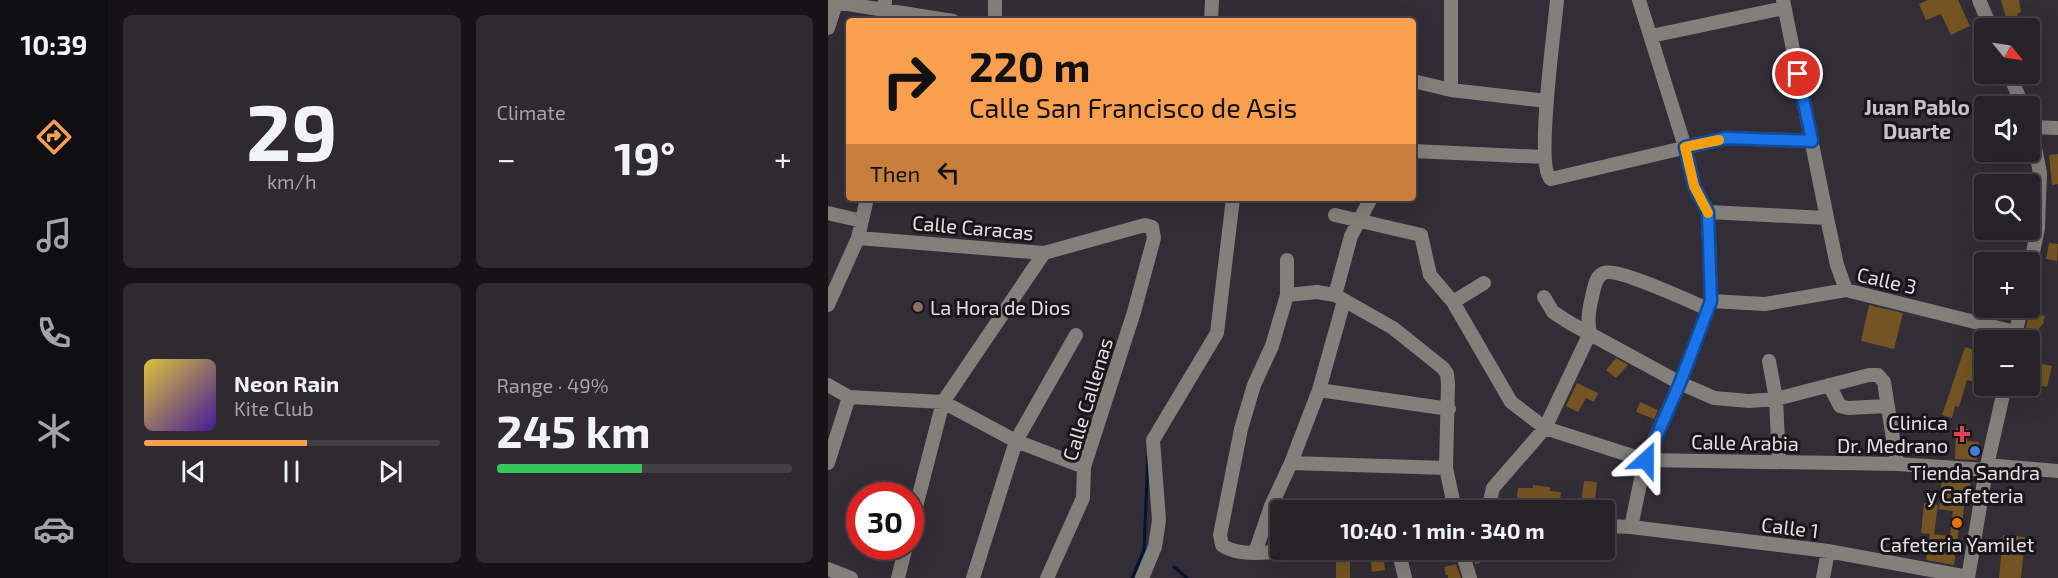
<!DOCTYPE html>
<html lang="en">
<head>
<meta charset="utf-8">
<style>
  body { margin:0; font-family:"Exo 2",sans-serif; background:#2e2a30; color:#f1f3f6; height:100vh; display:flex; flex-direction:column; font-size:22px; white-space:nowrap }
  * { box-sizing:border-box; margin:0 }
  p { font-size:20px; color:#a4a4a8 }
  .icon { flex:none; width:33px; height:33px; fill:none; stroke:currentColor; stroke-width:2; stroke-linecap:round; stroke-linejoin:round }
  .map { position:relative; flex:1; overflow:hidden }
  .drawer { display:flex; flex-direction:column; gap:15px; padding:15px; background:#151316; width:720px }
  .drawer>* { flex:none }
  .top-card { position:absolute; left:18px; top:18px; width:570px; height:183px; border-radius:6px; box-shadow:0 6px 24px #0002,0 0 0 2px #423f45; background:#fa9f4e; color:#111; overflow:hidden }
  .needle { width:39px; rotate:120deg }
  .fabs { position:absolute; left:1146px; top:18px; display:grid; gap:12px }
  .fabs a { display:grid; place-items:center; width:66px; height:66px; border-radius:6px; background:#262228; box-shadow:0 6px 24px #0002,0 0 0 2px #423f45; font-size:30px }
  .speed { position:absolute; left:18px; top:482px; display:flex; gap:12px; font-size:30px; font-weight:700; text-align:center }
  .speed>* { display:grid; place-content:center; width:78px; height:78px; border-radius:50%; background:#262228; box-shadow:0 6px 24px #0002,0 0 0 2px #423f45; line-height:1 }
  .speed .limit { border:9px solid #d22; background:#fff; color:#111 }
  .pin { position:absolute; display:grid; place-items:center; width:51px; height:51px; color:#fff; margin:-26px; border:3px solid #fff; border-radius:50%; box-shadow:0 2px 6px #0007 }
  .me { position:absolute; width:66px; margin:-33px; rotate:24deg; stroke-linejoin:round; filter:drop-shadow(0 0 4px #0008) }
  .turn { display:flex; align-items:center; gap:21px; height:126px; padding:0 24px; font-size:27px }
  .turn .icon { width:78px; height:78px; stroke-width:2.5 }
  .turn b { display:block; font-size:42px; line-height:51px }
  .then { display:flex; align-items:center; height:57px; padding:0 24px; background:#0003; gap:12px; font-size:22px }
  .big { font-size:45px; font-weight:700; line-height:1.1 }
  .drawer .card { flex:1; display:flex; flex-direction:column; justify-content:center; gap:9px; min-width:0; padding:0 21px; border-radius:9px; background:#2e2a30 }
  .drawer .dial { align-items:center; gap:0 }
  .dial b { font-size:78px; line-height:1 }
  .song { display:flex; align-items:center; gap:18px }
  .cover { width:72px; height:72px; border-radius:9px; background:linear-gradient(135deg,hsl(50 70% 55%),hsl(260 70% 35%)) }
  .played { height:6px; border-radius:3px; background:linear-gradient(90deg,#fa9f4e 55%,#423f45 55%) }
  .keys { display:flex; justify-content:space-around; direction:ltr }
  .heat { display:flex; justify-content:space-between; align-items:center; font-size:33px; direction:ltr }
  .charge { height:9px; border-radius:4px; background:linear-gradient(90deg,#34c759 49%,#423f45 0) }
  .drawer .tiles { flex:1; display:grid; gap:15px; grid-template-columns:repeat(2,1fr) }
  .trip { position:absolute; left:442px; top:500px; width:345px; height:60px; border-radius:6px; background:#262228; box-shadow:0 6px 24px #0002,0 0 0 2px #423f45; font-weight:700; line-height:60px; text-align:center }
  main { display:flex; flex:1; min-height:0 }
  .tabs { display:flex; flex-direction:column; width:108px; justify-content:space-around; align-items:center; background:#0f0e10; color:#a4a4a8 }
  .tabs .icon { width:42px; height:42px }
  .tabs .on { color:#fa9f4e }
  .tabs b { font-size:27px; color:#f1f3f6 }
  .map>svg:first-child { display:block }
  .lines { fill:none; stroke-linecap:round; stroke-linejoin:round }
  .stream { stroke:#00152f; stroke-width:3 }
  .building { fill:#745422 }
  .minor { stroke:#837f7b; stroke-width:14 }
  .route-casing { stroke:#114b97; stroke-width:15 }
  .route { stroke:#1a73e8; stroke-width:10 }
  .slow { stroke:#f59e0b; stroke-width:10 }
  .education-dot { fill:#8d6e63; stroke:#19161a; stroke-width:2 }
  .health-dot { fill:#e0444e; stroke:#19161a; stroke-width:2 }
  .shop-dot { fill:#3f7fe0; stroke:#19161a; stroke-width:2 }
  .food-dot { fill:#e8710a; stroke:#19161a; stroke-width:2 }
  .labels { text-anchor:middle; dominant-baseline:central; stroke-width:6; stroke-linejoin:round; paint-order:stroke }
  .street-label { font-size:20px; fill:#e3dfe5; stroke:#19161a }
  .poi-label { font-size:20px; fill:#e3dfe5; stroke:#19161a }
  .neighbourhood-label { font-size:21px; font-weight:bold; fill:#c8c2cd; stroke:#19161a }
</style>
</head>
<body>
<main>
<nav class="tabs">
<b>10:39</b>
<svg class="icon on" aria-label="directions" viewBox="0 0 24 24"><path d="M12 3l9 9-9 9-9-9zM9 14v-3h6M13 9l2 2-2 2"/></svg>
<svg class="icon" aria-label="music" viewBox="0 0 24 24"><path d="M9 18V5l10-2v13"/><circle cx="6" cy="18" r="3"/><circle cx="16" cy="16" r="3"/></svg>
<svg class="icon" aria-label="phone" viewBox="0 0 24 24"><path d="M5 4h4l2 5-3 2q2 4 5 5l2-3 5 2v4C11 20 4 13 5 4z"/></svg>
<svg class="icon" aria-label="climate" viewBox="0 0 24 24"><path d="M12 3v18M4 7l16 10M4 17L20 7"/></svg>
<svg class="icon" aria-label="car" viewBox="0 0 24 24"><path d="M5 17H2v-5l4-1 3-4h7l3 4 3 1v5h-3M9 17h6M6 11h13"/><circle cx="7" cy="17" r="2"/><circle cx="17" cy="17" r="2"/></svg>
</nav>
<section class="drawer">
<div class="tiles">
<div class="card dial"><b>29</b><p>km/h</p></div>
<div class="card"><p>Climate</p>
<div class="heat"><a>−</a><b class="big">19°</b><a>+</a></div>
</div>
<div class="card">
<div class="song"><i class="cover"></i><div><b>Neon Rain</b><p>Kite Club</p></div></div>
<div class="played"></div>
<div class="keys"><svg class="icon" aria-label="previous" viewBox="0 0 24 24"><path d="M18 5L8 12l10 7zM5 5v14"/></svg><svg class="icon" aria-label="pause" viewBox="0 0 24 24"><path d="M8 5v14M16 5v14"/></svg><svg class="icon" aria-label="next" viewBox="0 0 24 24"><path d="M6 5l10 7-10 7zM19 5v14"/></svg></div>
</div>
<div class="card"><p>Range · 49%</p><b class="big">245 km</b><div class="charge"></div></div>
</div>
</section>
<div class="map">
<svg width="1230" height="578" viewBox="0 0 1230 578">
  <rect width="100%" height="100%" fill="#322d36"/>
  <g class="lines">
    <path class="stream" d="M346,567L359,578
      M304,578L316,550L320,456"/>
  </g>
  <path class="building" d="M1100,0H1130L1142,26L1123,35L1113,14L1098,20L1091,4Z
    M1173,0H1191L1193,12L1189,14L1190,17L1179,21Z
    M1230,154V184L1224,185L1221,155Z
    M1221,243L1230,244L1229,261L1218,259Z
    M1041,305L1075,313L1066,349L1033,341Z
    M1201,313L1217,316L1215,324L1211,328L1205,357L1202,356V340H1195Z
    M1137,347L1156,353V376L1154,384L1139,380L1131,407L1127,406L1124,418L1114,415Z
    M788,358L800,365L788,378L778,370Z
    M1202,362L1224,366L1219,387L1202,383Z
    M749,383L770,393L766,402L758,398L750,412L738,406Z
    M812,402L830,410L826,419L808,412Z
    M1128,428L1140,429L1139,441L1151,442L1149,460L1127,459Z
    M1114,477L1143,478L1141,495H1137L1134,527H1131L1126,565L1098,560L1102,534L1093,533L1096,503L1110,505L1106,534H1104L1122,536L1125,511L1111,509Z
    M756,481L769,482L766,510H752Z
    M705,485L722,487V491L733,492L731,510L688,509L690,488H705Z
    M1175,535L1197,537L1193,578H1171Z
    M642,549H649L652,563L647,564Z
    M555,550L557,570L544,572L542,551Z
    M508,558H522V578H508Z
    M628,564L633,578H620V575H618L616,567Z"/>
  <g class="lines">
    <path class="minor" d="M167,0V21
      M623,0V90
      M729,0C727,26 707,166 723,179L898,138L984,141
      M955,0L999,218L1009,265L1018,290
      M1151,0L1163,28
      M0,1L125,21
      M56,21L57,0
      M383,21L384,0
      M0,28L8,3
      M823,36L956,8
      M1181,74L1195,106
      M585,81L623,90L719,101
      M1202,122L1212,173L1210,228L1202,267
      M1203,127L1230,128
      M585,151L716,157
      M880,212L999,218
      M0,213L34,221
      M507,215L593,235L602,275L625,302L683,402L717,428L817,460L1069,464L1158,470
      M30,238L216,253L317,225L324,227L326,238L306,312L256,467L255,498L219,578
      M459,260V295L444,346L426,385L413,429L392,535L394,545C412,559 454,551 477,549
      M459,295L489,292L507,295L565,328L615,368L619,374L620,384L618,468L627,510
      M507,295L523,236L543,198
      M716,297L725,312L742,323L852,383L886,398L921,401L948,399L1041,375H1050L1056,382L1069,464
      M883,301L937,304L1018,290L1187,332
      M625,302L656,283
      M0,305L30,238L39,198
      M1186,340L1193,308
      M941,361L948,399L951,462
      M0,385L21,397L115,402L188,441L256,467
      M1001,385L1012,406L1020,408L1059,406
      M491,390L621,409
      M0,463L21,397
      M463,463L618,468
      M1159,465L1230,471
      M660,510L665,488L717,428L762,333C759,320 761,310 764,297C766,289 767,276 776,273C789,267 863,302 880,309
      M777,526L803,527L1000,551L1140,577
      M803,527L817,460L852,383L883,301L880,212L866,186L857,147L811,0
      M82,530L115,402L216,253
      M570,549L577,578
      M633,549L642,578
      M427,553L443,506L463,463L491,390L516,301
      M0,569L23,578
      M70,578L78,546
      M145,578L188,441L248,335
      M314,578L327,547L331,520L325,440L389,333L405,198
      M995,578L1000,551
      M1140,578L1158,470L1177,386"/>
  </g>
  <g class="lines">
    <g class="route-casing">
      <path id="route" d="M818,460L852,383L883,301L880,212L866,186L857,147L898,138L984,141L970,74"/>
    </g>
    <use href="#route" class="route"/>
    <path class="slow" d="M880,213L866,186L857,147L891,140"/>
  </g>
  <circle class="education-dot" cx="90" cy="307" r="6"/>
  <path class="health-dot" d="M1131 425h6v6h6v6h-6v6h-6v-6h-6v-6h6z"/>
  <circle class="shop-dot" cx="1147" cy="451" r="6"/>
  <circle class="food-dot" cx="1129" cy="523" r="6"/>
  <g class="labels">
    <g class="street-label">
      <text transform="translate(145 227) rotate(5)">Calle Caracas</text>
      <text transform="translate(1059 280) rotate(13)">Calle 3</text>
      <text transform="translate(259 399) rotate(-73)">Calle Callenas</text>
      <text transform="translate(917 442) rotate(1)">Calle Arabia</text>
      <text transform="translate(962 527) rotate(7)">Calle 1</text>
    </g>
    <g class="poi-label">
      <text x="102" y="307" text-anchor="start">La Hora de Dios</text>
      <text x="1120" y="422" text-anchor="end">Clinica<tspan x="1120" dy="23">Dr. Medrano</tspan></text>
      <text x="1147" y="472">Tienda Sandra<tspan x="1147" dy="23">y Cafeteria</tspan></text>
      <text x="1129" y="544">Cafeteria Yamilet</text>
    </g>
    <g class="neighbourhood-label">
      <text x="1089" y="106">Juan Pablo<tspan x="1089" dy="24">Duarte</tspan></text>
    </g>
  </g>
</svg>
<div class="fabs">
<a><svg class="needle" viewBox="-14 -14 28 28"><path d="M0-13l5 13h-10z" fill="#e53935"/><path d="M0 13l5-13h-10z" fill="#a4a4a8"/></svg></a>
<a><svg class="icon" aria-label="sound" viewBox="0 0 24 24"><path d="M4 9h4l5-4v14l-5-4H4zM17 9q2 3 0 6"/></svg></a>
<a><svg class="icon" aria-label="search" viewBox="0 0 24 24"><circle cx="10" cy="10" r="6"/><path d="M15 15l6 6"/></svg></a>
<a>+</a>
<a>−</a>
</div>
<div class="speed"><div class="limit">30</div></div>
<div class="pin" style="left:970px;top:74px;background:#d93025"><svg class="icon" aria-label="arrive" viewBox="0 0 24 24"><path d="M6 21V4h12l-3 4 3 4H6"/></svg></div>
<svg class="me" style="left:818px;top:460px" viewBox="-20 -20 40 40"><path d="M0-17L14 15 0 8-14 15z" fill="#1a73e8" stroke="#fff" stroke-width="4"/></svg>
<div class="trip">10:40 · 1 min · 340 m</div>
<div class="top-card">
<div class="turn"><svg class="icon" aria-label="right" viewBox="0 0 24 24"><path d="M7 20v-9h11M14 6l5 5-5 5"/></svg><div><b>220 m</b>Calle San Francisco de Asis</div></div>
<div class="then">Then<svg class="icon" aria-label="left" viewBox="0 0 24 24"><path d="M17 20v-9H6M10 6l-5 5 5 5"/></svg></div>
</div>
</div>
</main>
</body>
</html>
